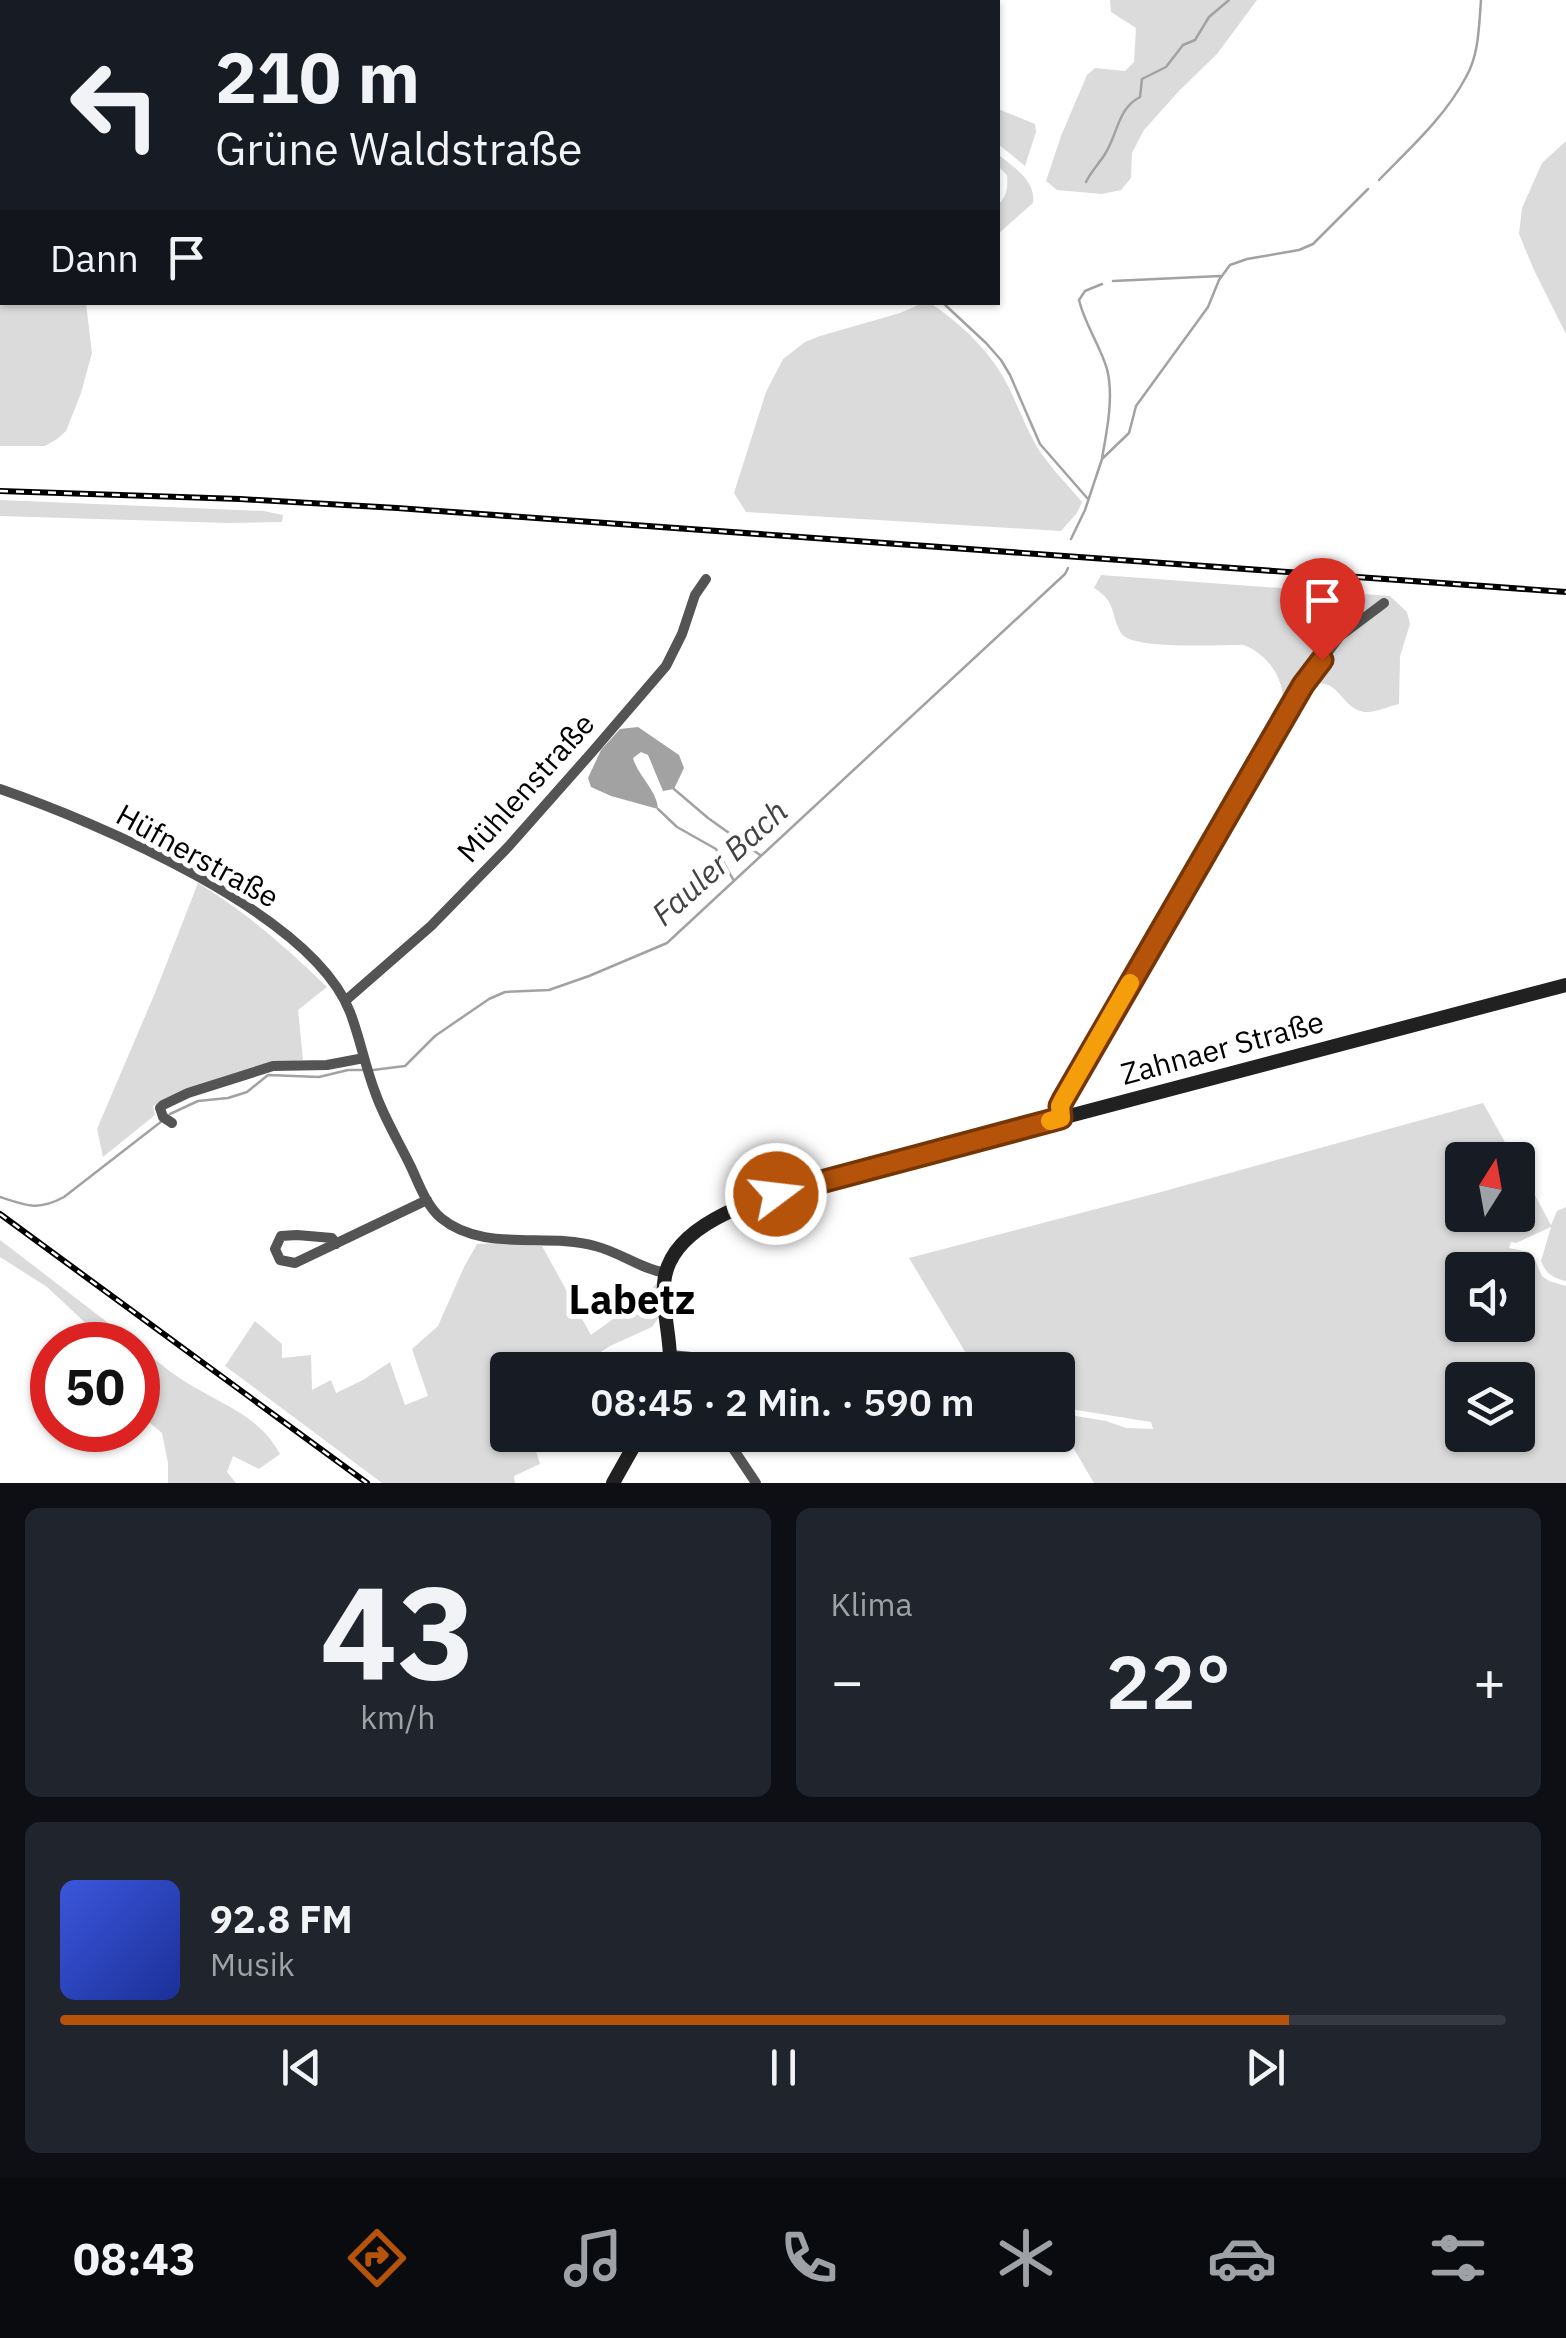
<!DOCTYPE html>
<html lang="de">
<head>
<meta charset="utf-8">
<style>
  body { margin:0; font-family:"IBM Plex Sans",sans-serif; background:#20242c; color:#f1f3f6; height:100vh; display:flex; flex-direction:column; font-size:38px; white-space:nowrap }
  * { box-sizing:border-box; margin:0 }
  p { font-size:32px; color:#9ea1a6 }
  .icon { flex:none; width:55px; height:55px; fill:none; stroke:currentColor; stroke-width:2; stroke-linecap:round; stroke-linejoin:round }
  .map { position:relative; height:1483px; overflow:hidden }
  .details { display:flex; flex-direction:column; gap:25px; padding:25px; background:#0d0f14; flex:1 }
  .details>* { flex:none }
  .banner { position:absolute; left:0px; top:0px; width:1000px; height:305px; box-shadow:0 2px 8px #0004; background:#171b24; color:#f1f3f6; overflow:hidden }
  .needle { width:65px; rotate:11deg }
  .fabs { position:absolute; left:1445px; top:1142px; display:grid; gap:20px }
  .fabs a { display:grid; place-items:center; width:90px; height:90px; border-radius:10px; background:#171b24; box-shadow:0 2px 8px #0004; font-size:50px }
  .speed { position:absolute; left:30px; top:1322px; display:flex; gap:20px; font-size:50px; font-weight:700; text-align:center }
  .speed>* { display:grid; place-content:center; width:130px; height:130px; border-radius:50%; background:#171b24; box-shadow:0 2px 8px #0004; line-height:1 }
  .speed .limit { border:15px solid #d22; background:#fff; color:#111 }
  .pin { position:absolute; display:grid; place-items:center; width:85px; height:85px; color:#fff; margin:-102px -42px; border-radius:50% 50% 50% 0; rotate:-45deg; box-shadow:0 0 10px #0007 }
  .pin .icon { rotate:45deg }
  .me { position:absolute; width:110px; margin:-55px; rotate:75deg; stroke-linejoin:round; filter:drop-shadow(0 0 8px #0008) }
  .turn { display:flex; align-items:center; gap:35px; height:210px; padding:0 50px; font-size:45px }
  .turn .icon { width:130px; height:130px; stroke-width:2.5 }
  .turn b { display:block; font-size:70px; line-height:85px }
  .then { display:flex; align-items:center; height:95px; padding:0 50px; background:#0003; gap:20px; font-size:38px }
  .big { font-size:75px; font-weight:600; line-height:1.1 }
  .details .tile { flex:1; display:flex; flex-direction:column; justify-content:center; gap:15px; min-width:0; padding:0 35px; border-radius:15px; background:#20242c }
  .details .dial { align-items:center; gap:0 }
  .dial b { font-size:130px; line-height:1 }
  .song { display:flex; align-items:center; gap:30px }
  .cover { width:120px; height:120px; border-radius:15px; background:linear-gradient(135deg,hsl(230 70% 55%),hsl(230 70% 35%)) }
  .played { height:10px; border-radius:5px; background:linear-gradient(90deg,#b45309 85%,#363941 85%) }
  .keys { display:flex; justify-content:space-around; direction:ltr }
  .heat { display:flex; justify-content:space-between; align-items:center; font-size:55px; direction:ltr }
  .details .tiles { flex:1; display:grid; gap:25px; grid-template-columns:1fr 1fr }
  .tile:last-child { grid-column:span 2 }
  .trip { position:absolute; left:490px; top:1352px; width:585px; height:100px; border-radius:10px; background:#171b24; box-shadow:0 2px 8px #0004; font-weight:600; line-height:100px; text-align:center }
  .tab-bar { display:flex; height:160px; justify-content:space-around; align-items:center; background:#090b0e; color:#9ea1a6 }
  .tab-bar .icon { width:70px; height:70px }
  .tab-bar .selected { color:#b45309 }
  .tab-bar b { font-size:45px; color:#f1f3f6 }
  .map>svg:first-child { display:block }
  .green { fill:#dbdbdb; fill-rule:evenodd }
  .water { fill:#a2a2a2 }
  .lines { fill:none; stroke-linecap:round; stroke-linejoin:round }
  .stream { stroke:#a2a2a2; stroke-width:2.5 }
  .street { stroke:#545454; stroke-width:10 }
  .secondary { stroke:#212121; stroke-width:14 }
  .rail-casing { stroke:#000; stroke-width:6 }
  .rail { stroke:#fff; stroke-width:2.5; stroke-dasharray:8; stroke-linecap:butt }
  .route-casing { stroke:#753606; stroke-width:25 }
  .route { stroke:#b45309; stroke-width:18 }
  .slow { stroke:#f59e0b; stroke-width:18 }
  .labels { text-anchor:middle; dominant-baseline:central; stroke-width:10; stroke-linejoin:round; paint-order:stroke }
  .street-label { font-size:30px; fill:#000; stroke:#fff }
  .water-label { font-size:32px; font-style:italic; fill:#434343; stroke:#fff }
  .district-label { font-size:40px; font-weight:bold; fill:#000; stroke:#fff }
</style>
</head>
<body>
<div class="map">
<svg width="1566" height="1483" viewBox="0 0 1566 1483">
  <rect width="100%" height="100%" fill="#fff"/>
  <path class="green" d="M0,0H180L179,2H2V302L86,303L92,353L81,393L66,431L57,439L45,446H0Z
    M1110,0H1257L1217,54L1179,91L1144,130L1132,153L1131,178L1121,190L1102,194L1057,190L1046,181L1061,136L1087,75L1095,68L1125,71L1134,62L1136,28L1111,12Z
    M998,109L1035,124L1036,132L1025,166L998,144Z
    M1566,141V334L1534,270L1519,234L1522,208L1542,163Z
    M998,154C1014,168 1036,180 1033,203L998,234V205C1007,196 1008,188 1007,175L998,166Z
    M930,303C960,323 989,350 1006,382C1017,403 1025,426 1037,447C1049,466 1067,484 1082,502L1077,513L1061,531L746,512L734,493L766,392L783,359L805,342L820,336L900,313L923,303Z
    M0,500L264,511L283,515L282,522L228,523L0,516Z
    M1101,575L1390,596L1407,612L1410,624L1400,656L1399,704C1389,706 1375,713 1365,712C1342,709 1341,682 1317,683L1302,704L1283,698C1282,675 1266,654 1244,645C1222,644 1132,651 1121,633C1110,614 1117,602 1094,588Z
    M198,883C246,912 287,948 327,987L298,1010L303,1060C252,1064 199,1083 153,1106L155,1115L103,1157L97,1129L155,993Z
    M1483,1103L1515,1160H1462V1215H1518V1164L1551,1225L1557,1211L1566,1207V1281C1553,1278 1546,1274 1541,1261L1551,1227L1516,1243L1511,1242L1509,1248L1529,1252L1533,1256L1542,1276L1549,1281L1566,1286V1483H1094L1058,1422V1413L1106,1421L1126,1428L1153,1429L1151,1422L1058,1407V1370H976L909,1258L1161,1192ZM1462,1270H1518V1325H1462ZM1462,1380H1518V1435H1462Z
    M0,1240L137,1345H109L47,1287L0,1257Z
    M498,1243L542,1246L591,1335L642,1298L657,1283L660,1316L652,1327L610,1346L573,1370H508V1435H531L540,1464L514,1476L515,1483H382L225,1366L255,1321L282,1344V1358L311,1355L312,1390L331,1380L336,1393L363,1380L390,1362L405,1405L428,1396L412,1349L438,1326L464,1267L477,1244Z
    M138,1345C152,1357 166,1369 181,1379C217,1403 259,1414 280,1454L259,1469L233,1456L227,1472L236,1483H168V1463L162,1433L150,1423L138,1395Z"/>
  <path class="water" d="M638,727L679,755L684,768L674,789L663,791L648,755L641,752L633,758C638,776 657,790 658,809L611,796L591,787L588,778L601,750L620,729Z"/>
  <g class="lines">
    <path class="stream" d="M592,0L595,2
      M1379,180C1410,148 1445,117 1466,77C1479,55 1479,25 1481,0
      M1086,182C1091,171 1099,164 1105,154C1118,134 1117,109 1140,97L1142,79L1166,67L1183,45L1195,40L1209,17L1229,0
      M1113,281L1220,276
      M942,302L986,343L1001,360L1010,375L1040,444L1088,499
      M1102,458C1107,431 1114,396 1107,369C1100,345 1085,325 1079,300L1085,291L1102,284
      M1071,539L1085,510L1102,459L1129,433L1136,406L1208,307L1219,280L1230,265L1247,259L1299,250L1313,244L1368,189
      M674,789L708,818L760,855
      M658,809L677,827L716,849L734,881
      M373,1070L405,1066L435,1036L489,999L505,992L549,990L589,976L667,943L1065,574L1068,568
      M170,1114L198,1101L228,1098L247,1092L268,1075L319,1077L348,1070H365
      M0,1197C27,1206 38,1211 64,1197L162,1121"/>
    <path class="street" d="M0,789C96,822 312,913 350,1012C360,1038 365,1066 375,1092C384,1118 399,1142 411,1167C419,1184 426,1205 441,1218C483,1253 547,1232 595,1246C620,1252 640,1269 666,1273
      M345,1001L431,926L509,846L593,751L666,666L682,634L695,595L706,579
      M1061,1118L1060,1106L1063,1099L1303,685L1340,636L1384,603
      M172,1123L163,1117L160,1108L163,1105L188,1093L273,1066L327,1065L364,1058
      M336,1244L332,1238L297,1235L281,1236L275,1249L280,1260L295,1263L427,1200
      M671,1355L812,1369
      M724,1435L756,1483"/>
    <path class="secondary" d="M670,1370C672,1341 662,1313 664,1284C668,1224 755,1200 803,1186L1566,985
      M613,1483L640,1435"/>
    <g class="rail-casing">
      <path id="rail" d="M0,491L240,499L397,508L1566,592
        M0,1214L367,1483"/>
    </g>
    <use href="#rail" class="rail"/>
  </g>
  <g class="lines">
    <g class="route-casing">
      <path id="route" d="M776,1194L1061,1118L1060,1106L1063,1100L1303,685L1322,660"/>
    </g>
    <use href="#route" class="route"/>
    <path class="slow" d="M1050,1121L1061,1118L1060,1106L1063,1100L1130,983"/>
  </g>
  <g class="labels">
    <g class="street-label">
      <text transform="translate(525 787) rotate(-48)">Mühlenstraße</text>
      <text transform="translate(198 855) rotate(29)">Hüfnerstraße</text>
      <text transform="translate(1222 1047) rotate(-15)">Zahnaer Straße</text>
    </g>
    <g class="water-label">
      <text transform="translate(719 862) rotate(-42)">Fauler Bach</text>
    </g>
    <g class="district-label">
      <text x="632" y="1299">Labetz</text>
    </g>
  </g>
</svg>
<div class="fabs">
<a><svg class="needle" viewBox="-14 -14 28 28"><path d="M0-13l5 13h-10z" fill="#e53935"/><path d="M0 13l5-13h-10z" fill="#9ea1a6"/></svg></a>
<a><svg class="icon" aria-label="sound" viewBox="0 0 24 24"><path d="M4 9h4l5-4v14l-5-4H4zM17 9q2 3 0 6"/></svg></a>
<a><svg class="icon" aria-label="layers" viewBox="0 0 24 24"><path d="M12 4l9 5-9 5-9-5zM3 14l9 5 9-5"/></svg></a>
</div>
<div class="speed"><div class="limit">50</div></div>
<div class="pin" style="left:1322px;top:660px;background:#d93025"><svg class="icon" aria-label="arrive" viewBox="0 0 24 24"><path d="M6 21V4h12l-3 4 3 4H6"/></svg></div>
<svg class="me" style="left:776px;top:1194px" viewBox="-20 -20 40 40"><circle r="17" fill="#b45309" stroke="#fff" stroke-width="3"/><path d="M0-11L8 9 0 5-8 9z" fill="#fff"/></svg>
<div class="trip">08:45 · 2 Min. · 590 m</div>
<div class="banner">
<div class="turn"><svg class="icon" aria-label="left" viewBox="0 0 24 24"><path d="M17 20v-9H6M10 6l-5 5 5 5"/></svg><div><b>210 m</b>Grüne Waldstraße</div></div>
<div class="then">Dann<svg class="icon" aria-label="arrive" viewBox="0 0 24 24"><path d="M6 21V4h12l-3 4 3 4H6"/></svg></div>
</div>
</div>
<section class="details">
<div class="tiles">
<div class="tile dial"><b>43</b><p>km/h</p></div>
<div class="tile"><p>Klima</p>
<div class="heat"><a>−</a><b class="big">22°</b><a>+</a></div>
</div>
<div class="tile">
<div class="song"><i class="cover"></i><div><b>92.8 FM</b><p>Musik</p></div></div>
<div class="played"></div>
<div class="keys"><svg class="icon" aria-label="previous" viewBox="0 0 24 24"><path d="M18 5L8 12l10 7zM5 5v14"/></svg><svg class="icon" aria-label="pause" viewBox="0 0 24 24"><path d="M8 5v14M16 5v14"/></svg><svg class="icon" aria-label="next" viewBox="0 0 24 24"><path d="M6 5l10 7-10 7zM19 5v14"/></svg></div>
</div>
</div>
</section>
<nav class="tab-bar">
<b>08:43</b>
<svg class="icon selected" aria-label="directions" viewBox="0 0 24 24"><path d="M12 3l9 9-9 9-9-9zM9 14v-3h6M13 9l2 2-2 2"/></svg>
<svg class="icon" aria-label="music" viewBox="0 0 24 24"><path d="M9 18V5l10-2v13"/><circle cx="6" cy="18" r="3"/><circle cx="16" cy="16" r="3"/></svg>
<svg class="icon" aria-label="phone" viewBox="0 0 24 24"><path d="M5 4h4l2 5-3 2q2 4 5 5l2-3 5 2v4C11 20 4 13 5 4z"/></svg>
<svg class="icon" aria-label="climate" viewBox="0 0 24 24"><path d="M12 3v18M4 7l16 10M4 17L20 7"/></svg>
<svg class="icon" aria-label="car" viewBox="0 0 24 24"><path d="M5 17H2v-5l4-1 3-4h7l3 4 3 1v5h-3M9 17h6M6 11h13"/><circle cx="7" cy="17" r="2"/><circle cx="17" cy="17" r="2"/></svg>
<svg class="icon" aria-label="filters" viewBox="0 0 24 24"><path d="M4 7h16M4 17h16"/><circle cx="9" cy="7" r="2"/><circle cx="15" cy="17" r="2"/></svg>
</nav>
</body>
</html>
